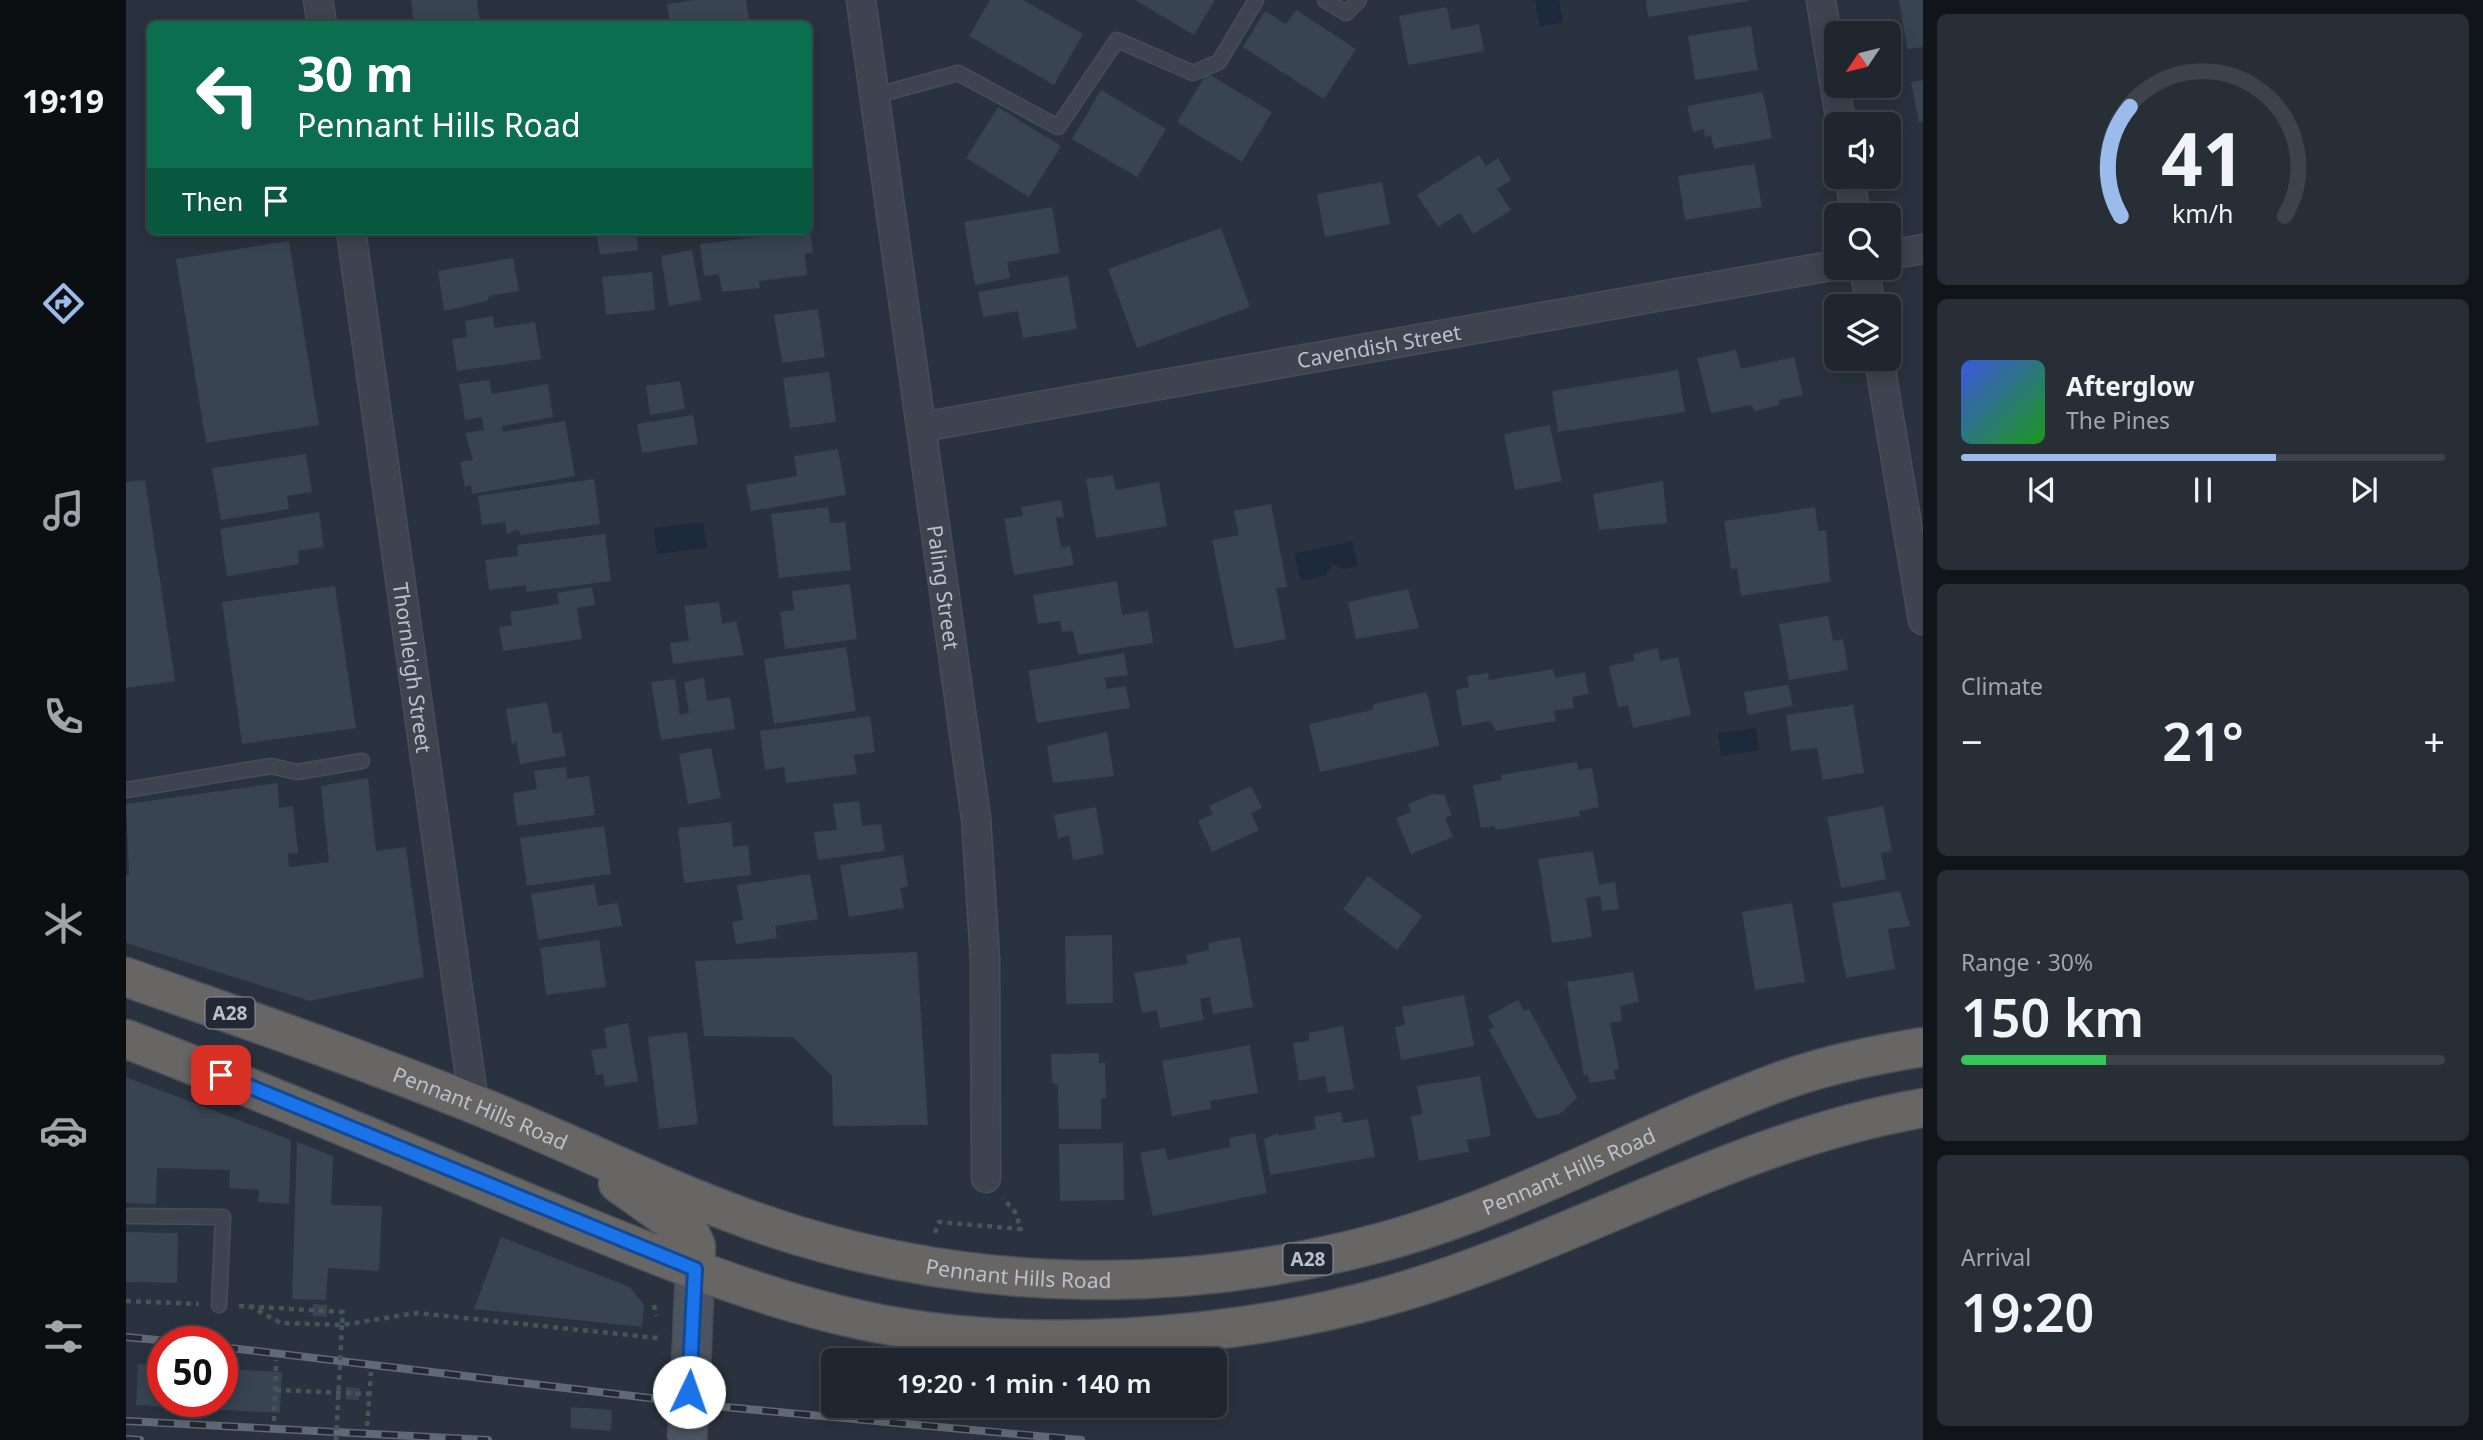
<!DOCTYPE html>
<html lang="en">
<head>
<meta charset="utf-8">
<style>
  body { margin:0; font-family:"Noto Sans",sans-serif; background:#272e36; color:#f1f3f6; height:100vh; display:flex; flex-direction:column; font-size:26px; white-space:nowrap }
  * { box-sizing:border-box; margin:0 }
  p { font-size:23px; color:#a1a5aa }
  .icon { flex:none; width:38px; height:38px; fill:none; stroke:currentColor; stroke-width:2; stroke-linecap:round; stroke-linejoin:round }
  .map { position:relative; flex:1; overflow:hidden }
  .sheet { display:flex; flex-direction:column; gap:14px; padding:14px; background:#111519; width:560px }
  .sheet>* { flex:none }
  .hud { position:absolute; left:21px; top:21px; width:665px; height:214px; border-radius:10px; box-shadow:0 4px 18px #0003,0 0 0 2px #3c434a; background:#0b6e4f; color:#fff; overflow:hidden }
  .needle { width:46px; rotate:235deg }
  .tools { position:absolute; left:1698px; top:21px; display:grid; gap:14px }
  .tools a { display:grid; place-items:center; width:77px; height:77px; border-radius:10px; background:#1f262e; box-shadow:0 4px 18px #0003,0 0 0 2px #3c434a; font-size:35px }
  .speed { position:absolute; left:21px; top:1326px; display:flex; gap:14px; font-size:35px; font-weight:700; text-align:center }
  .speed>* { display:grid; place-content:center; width:91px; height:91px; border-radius:50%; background:#1f262e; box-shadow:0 4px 18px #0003,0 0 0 2px #3c434a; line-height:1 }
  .speed .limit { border:10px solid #d22; background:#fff; color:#111 }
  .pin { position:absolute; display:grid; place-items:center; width:60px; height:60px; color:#fff; margin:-30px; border-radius:14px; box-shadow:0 4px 10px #0006 }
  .me { position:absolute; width:77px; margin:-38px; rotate:3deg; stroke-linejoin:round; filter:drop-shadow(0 0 5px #0008) }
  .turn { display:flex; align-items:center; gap:24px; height:147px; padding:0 35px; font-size:32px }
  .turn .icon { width:91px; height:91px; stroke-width:2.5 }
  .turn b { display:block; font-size:49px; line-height:60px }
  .then { display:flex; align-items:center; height:66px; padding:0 35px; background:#0003; gap:14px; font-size:26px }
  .big { font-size:52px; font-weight:600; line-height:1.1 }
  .sheet .card { flex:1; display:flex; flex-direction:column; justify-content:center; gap:10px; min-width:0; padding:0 24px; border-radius:10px; background:#272e36 }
  .sheet .dial { align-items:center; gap:0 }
  .dial svg { height:182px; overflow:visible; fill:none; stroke:#3c434a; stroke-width:7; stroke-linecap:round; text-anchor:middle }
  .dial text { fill:#f1f3f6; stroke:none }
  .song { display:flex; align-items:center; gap:21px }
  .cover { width:84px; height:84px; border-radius:10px; background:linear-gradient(135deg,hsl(230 70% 55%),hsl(120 70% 35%)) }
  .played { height:7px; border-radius:4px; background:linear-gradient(90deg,#9bbbec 65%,#3c434a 65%) }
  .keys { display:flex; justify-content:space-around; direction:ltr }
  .heat { display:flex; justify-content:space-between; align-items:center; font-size:38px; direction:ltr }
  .charge { height:10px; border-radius:5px; background:linear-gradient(90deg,#34c759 30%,#3c434a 0) }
  .trip { position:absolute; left:695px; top:1348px; width:406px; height:70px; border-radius:10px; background:#1f262e; box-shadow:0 4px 18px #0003,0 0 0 2px #3c434a; font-weight:600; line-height:70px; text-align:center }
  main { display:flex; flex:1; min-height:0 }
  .tab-bar { display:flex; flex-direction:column; width:126px; justify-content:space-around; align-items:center; background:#0c0f12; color:#a1a5aa }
  .tab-bar .icon { width:49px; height:49px }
  .tab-bar .on { color:#9bbbec }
  .tab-bar b { font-size:32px; color:#f1f3f6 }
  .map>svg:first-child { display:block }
  .water { fill:#1d2a3b }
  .building { fill:#394452 }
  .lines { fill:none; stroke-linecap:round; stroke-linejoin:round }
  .service-casing { stroke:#474d58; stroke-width:17 }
  .minor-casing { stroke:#474d58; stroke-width:31 }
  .secondary-casing { stroke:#474d58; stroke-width:41 }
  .trunk-casing { stroke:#484f59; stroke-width:41 }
  .path { stroke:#445657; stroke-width:4.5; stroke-dasharray:5 5; stroke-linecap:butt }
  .service { stroke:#3d444f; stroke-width:14 }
  .minor { stroke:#3d444f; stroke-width:28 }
  .secondary { stroke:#4c5461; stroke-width:38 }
  .trunk { stroke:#676664; stroke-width:38 }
  .rail-casing { stroke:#606975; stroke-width:8 }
  .rail { stroke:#222934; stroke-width:5; stroke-dasharray:16; stroke-linecap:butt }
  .secondary-bridge-casing { stroke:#474d58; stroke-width:41; stroke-linecap:butt }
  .path-bridge { stroke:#445657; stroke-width:4.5; stroke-dasharray:5 5; stroke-linecap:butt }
  .secondary-bridge { stroke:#4c5461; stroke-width:38 }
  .route-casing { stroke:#114b97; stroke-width:18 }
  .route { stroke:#1a73e8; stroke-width:12 }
  .labels { text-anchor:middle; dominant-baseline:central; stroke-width:7; stroke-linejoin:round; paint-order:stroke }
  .shield { fill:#222934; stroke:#8c939c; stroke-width:2 }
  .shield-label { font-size:19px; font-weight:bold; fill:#bac0c9 }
  .street-label { font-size:21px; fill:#bac0c9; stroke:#222934 }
</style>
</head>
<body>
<main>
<nav class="tab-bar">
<b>19:19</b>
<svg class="icon on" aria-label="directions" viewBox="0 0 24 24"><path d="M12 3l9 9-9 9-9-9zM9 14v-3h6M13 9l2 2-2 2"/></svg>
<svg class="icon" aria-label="music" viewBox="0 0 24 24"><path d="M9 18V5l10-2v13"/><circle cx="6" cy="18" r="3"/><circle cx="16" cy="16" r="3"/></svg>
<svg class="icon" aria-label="phone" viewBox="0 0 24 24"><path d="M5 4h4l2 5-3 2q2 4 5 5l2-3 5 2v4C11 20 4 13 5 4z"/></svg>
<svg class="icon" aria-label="climate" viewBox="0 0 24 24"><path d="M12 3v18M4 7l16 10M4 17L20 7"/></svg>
<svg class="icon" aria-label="car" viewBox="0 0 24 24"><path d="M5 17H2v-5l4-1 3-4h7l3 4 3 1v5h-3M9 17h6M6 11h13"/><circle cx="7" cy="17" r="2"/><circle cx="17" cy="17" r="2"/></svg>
<svg class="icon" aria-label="filters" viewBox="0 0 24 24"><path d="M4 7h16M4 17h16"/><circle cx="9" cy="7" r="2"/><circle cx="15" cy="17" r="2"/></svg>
</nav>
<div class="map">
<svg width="1797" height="1440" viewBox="0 0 1797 1440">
  <rect width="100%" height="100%" fill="#29323e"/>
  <path class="water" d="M1409,0H1433L1437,22L1414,27Z
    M577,522L581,548L531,554L528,528Z
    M1226,541L1232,566L1218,569L1207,564L1199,576L1175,581L1168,554Z
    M1630,728L1633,750L1595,756L1592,733Z"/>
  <path class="building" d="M285,0H351L354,21L288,24Z
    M569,0H620L623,20L631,19L632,24H544L541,4Z
    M864,0H897L957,34L928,85L843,36Z
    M1009,0H1089L1068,35Z
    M1520,0H1622V1L1522,17Z
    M1773,0H1797V47L1781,49Z
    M1321,7L1325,30L1353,24L1358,51L1282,65L1273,16Z
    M1170,10L1230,49L1198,99L1117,47L1139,11L1160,24Z
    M1625,26L1632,70L1569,80L1562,36Z
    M1081,73L1146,112L1116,162L1051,122Z
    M1797,80V121L1793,122L1785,82Z
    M975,90L1040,129L1011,177L946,139Z
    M1637,92L1646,138L1588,149L1585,136L1579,137L1578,129L1567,132L1561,106Z
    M872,107L935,146L903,197L840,158Z
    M1353,155L1360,166L1372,158L1385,180L1371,189L1385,210L1347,234L1334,213L1312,227L1291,195Z
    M1628,164L1636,207L1559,220L1552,176Z
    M1256,182L1264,224L1199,237L1191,194Z
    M926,207L934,253L881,262L884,278L849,285L838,222Z
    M1095,228L1124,307L1011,348L982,269Z
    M470,231H510L512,250L474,255Z
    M684,231L687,253L679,254L681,275L633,281L634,288L596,292L593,274L578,276L574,244Z
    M163,241L193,425L80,443L50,259Z
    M566,250L575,300L543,306L535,256Z
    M387,258L393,291L363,296L361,301L318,311L312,271Z
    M526,272L529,310L480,315L476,277Z
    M942,276L951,329L897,338L892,311L857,317L852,292Z
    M692,309L699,357L656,363L648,315Z
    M367,316L368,328L409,322L415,359L331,371L326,339L341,337L339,321Z
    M1610,350L1615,369L1668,357L1677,395L1653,400L1654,405L1629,411L1625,405L1585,413L1571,358Z
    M1552,370L1559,412L1432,432L1426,391Z
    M703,372L710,422L664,428L657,378Z
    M363,380L366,394L422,384L427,417L376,426L377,432L439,421L449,476L346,494L345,485L339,487L334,462L347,460L339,433L358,430L356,417L339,420L333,384Z
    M554,381L559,409L524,415L520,386Z
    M567,415L572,444L516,453L511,424Z
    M1424,425L1436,481L1389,490L1378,434Z
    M712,449L720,495L625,511L620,485L671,476L668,456Z
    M180,454L186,492L161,496L163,509L95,520L86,468Z
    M987,475L990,490L1033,482L1041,526L970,538L960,479Z
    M468,479L474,524L395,535L392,529L381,534L379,522L356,525L352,496Z
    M19,480L49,681L0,688V482Z
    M1537,481L1541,523L1473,530L1467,494Z
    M935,500L938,517L930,518L935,548L944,546L948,565L888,575L878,519L897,516L895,507Z
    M1145,504L1161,587L1150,588L1160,639L1108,649L1086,540L1113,535L1108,511Z
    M702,507L704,523L719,522L725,570L653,578L645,514Z
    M1689,507L1692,531L1700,530L1704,582L1615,596L1611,568L1605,569L1598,521Z
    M193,512L198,547L172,551L173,564L101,576L94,529Z
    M479,534L485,581L401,592L400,585L363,590L359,560L392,556L391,545Z
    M991,581L996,615L1022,611L1027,643L952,655L947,631L936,632L934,621L912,624L907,595Z
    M724,584L731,639L659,649L654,612L668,610L666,591Z
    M209,586L230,728L116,744L96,602Z
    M466,587L469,605L451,608L456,639L377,651L373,627L386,625L384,612L433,604L431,593Z
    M1282,589L1293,628L1230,639L1222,602Z
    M593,602L596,624L610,621L618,655L547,664L544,643L563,641L558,606Z
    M1702,616L1707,641L1717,639L1722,670L1663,680L1653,624Z
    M720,647L730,711L648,724L638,659Z
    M1532,648L1534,661L1552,657L1565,715L1507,728L1502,705L1492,707L1483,666L1508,661L1507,654Z
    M998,653L1002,675L979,678L981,689L1000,686L1004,708L911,723L902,671Z
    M1427,669L1429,678L1459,672L1463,694L1446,697L1448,708L1428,711L1430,721L1370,731L1364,721L1336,726L1330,690L1343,687L1341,676L1362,673L1363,680Z
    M578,678L581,701L604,697L609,729L535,740L525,682L549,679L554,715L563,713L558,682Z
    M1662,685L1667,706L1622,715L1618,692Z
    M1301,692L1313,746L1194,772L1183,724L1246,710L1248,704Z
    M421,702L427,734L435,732L440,756L394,764L390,741L386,745L380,709Z
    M1727,705L1738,773L1697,780L1691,748L1665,751L1660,715Z
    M744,716L749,752L728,755L731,774L660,783L658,767L639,770L634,731Z
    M981,732L988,776L927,783L921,746Z
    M585,748L595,798L562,804L553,754Z
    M1451,762L1452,770L1466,768L1473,807L1453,811L1454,816L1370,830L1368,826L1355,828L1347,785L1376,780L1375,775Z
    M440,767L441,779L463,776L469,815L391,826L387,793L411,789L408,771Z
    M242,778L250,851L280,847L298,977L184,1001L0,943V875L3,874L0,804L152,783L153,808L167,806L172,853L162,854L163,867L203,862L195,786Z
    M1125,786L1136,808L1125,813L1133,830L1086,852L1072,821L1087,814L1083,806Z
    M1306,794L1318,795L1326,815L1319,818L1327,837L1285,854L1270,818L1285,812L1282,804Z
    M733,801L736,826L755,824L759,851L692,860L688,832L711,830L707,804Z
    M1757,806L1766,851L1755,853L1760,879L1715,888L1701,817Z
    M970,807L978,854L947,860L943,836L932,838L928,815Z
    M605,822L607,847L622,845L625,875L558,883L552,828Z
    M478,826L485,874L401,886L394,838Z
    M1467,851L1473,885L1489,882L1493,909L1476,911L1474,896L1460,898L1466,937L1426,943L1412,859Z
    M777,855L782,887L774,888L778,908L723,917L714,865Z
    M684,874L692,919L649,926L651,938L610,944L606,922L617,920L611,885Z
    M1242,876L1296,916L1271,950L1217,909Z
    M468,884L472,906L492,903L496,926L412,940L405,894Z
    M1774,891L1784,926L1762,929L1769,969L1720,978L1706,903Z
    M1666,903L1679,982L1629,990L1616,912Z
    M986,935L987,1003L940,1004L939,936Z
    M1114,937L1127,1007L1087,1014L1084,997L1074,999L1078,1020L1034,1028L1031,1010L1016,1013L1008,973L1062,964L1060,955L1083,950L1082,943Z
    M473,940L480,987L420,995L414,948Z
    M791,952L802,1125L707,1126L706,1076L667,1037L578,1036L569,961Z
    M1507,972L1513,1002L1494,1006L1496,1021L1484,1023L1493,1069L1488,1070L1490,1079L1463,1083L1462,1075L1458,1076L1441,982Z
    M1338,995L1348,1046L1275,1060L1269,1027L1279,1025L1276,1007Z
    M1392,1000L1398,1011L1403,1009L1451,1098L1434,1114L1411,1119L1363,1030L1368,1027L1362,1016Z
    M502,1023L512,1081L479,1087L477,1074L470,1075L465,1050L481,1048L478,1028Z
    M1217,1026L1228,1089L1202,1093L1199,1076L1173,1081L1167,1043L1183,1041V1033Z
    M561,1032L572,1124L533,1129L522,1037Z
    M1124,1045L1132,1093L1084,1101L1085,1109L1046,1116L1036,1061Z
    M973,1053V1063H979L980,1098H975V1129H933L932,1085L926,1083L925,1054Z
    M1354,1076L1365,1136L1341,1140L1343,1152L1293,1161L1285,1116L1296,1114L1291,1086Z
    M0,1077L165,1140L163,1204L132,1202L133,1190L103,1188L104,1170L31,1168L30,1204L0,1203Z
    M1215,1112L1217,1123L1242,1119L1249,1157L1144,1175L1138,1139L1152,1133V1136L1190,1129L1188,1117Z
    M1129,1133L1141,1193L1027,1216L1014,1153L1039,1148L1042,1160L1105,1147L1103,1138Z
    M171,1142L207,1156L205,1205L256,1206L253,1271L202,1268L200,1300L166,1299Z
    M997,1143L998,1200L934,1201L933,1144Z
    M0,1232L52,1233L51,1283L0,1282Z
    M375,1237L504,1287L518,1305L516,1327L348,1309Z
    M187,1304L201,1305V1317L187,1316Z
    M12,1364L37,1366V1402H96V1369L156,1372L154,1413L10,1405Z
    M220,1387L234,1388L233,1400L220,1399Z
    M445,1407L486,1410L485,1431L445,1428Z"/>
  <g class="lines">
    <g class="service-casing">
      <path id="service" d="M1199,0L1220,13L1233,0
        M748,96L832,73L932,127L991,40L1067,73L1093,62L1130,0
        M0,790L145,766L171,772L236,761
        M0,1216L97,1217L93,1305"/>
    </g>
    <g class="minor-casing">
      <g id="minor">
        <path d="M192,0L196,24"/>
        <path id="s1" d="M735,0L850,818L859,958L860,1178"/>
        <path d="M1695,0L1715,124"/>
        <path d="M1723,177L1730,215"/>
        <path id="s2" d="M225,231L348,1104"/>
        <path d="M1762,255L1797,249"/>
        <path d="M1738,268L1745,306"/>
        <path d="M1753,359L1797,620"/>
        <path id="s3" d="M796,427L1710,265"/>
      </g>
    </g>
    <g class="secondary-casing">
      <path id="secondary" d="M565,1368L569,1269"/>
    </g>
    <g class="trunk-casing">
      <g id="trunk">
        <path id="s4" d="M0,977C116,1018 233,1058 348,1104C456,1147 561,1202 673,1236C859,1292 1057,1294 1245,1245C1386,1209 1514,1133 1650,1083C1698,1065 1747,1055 1797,1047"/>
        <path d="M0,1039C136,1091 270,1148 404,1204C512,1248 621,1295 735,1320C895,1355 1104,1340 1261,1296C1445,1244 1606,1141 1797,1108"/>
        <path d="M492,1183L565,1235L570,1246L569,1269"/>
      </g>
    </g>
    <path class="path" d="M809,1233L813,1222L895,1229L889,1212L877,1198
      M0,1301L73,1304
      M528,1305L530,1316
      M113,1306L217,1312L216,1325
      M123,1306L155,1323L216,1325L290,1313L532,1338
      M150,1390L243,1394
      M148,1421L150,1360
      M241,1426L245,1372"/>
    <use href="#service" class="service"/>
    <use href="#minor" class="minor"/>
    <use href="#secondary" class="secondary"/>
    <use href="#trunk" class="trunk"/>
    <g class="rail-casing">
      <path id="rail" d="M0,1337L52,1342
        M96,1347L599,1407L955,1440
        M0,1421L362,1440
        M0,1439L14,1440"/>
    </g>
    <use href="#rail" class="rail"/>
    <g class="secondary-bridge-casing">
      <path id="secondary-bridge" d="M561,1440L565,1368"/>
    </g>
    <path class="path-bridge" d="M210,1440L216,1325"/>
    <use href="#secondary-bridge" class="secondary-bridge"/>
  </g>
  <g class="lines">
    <g class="route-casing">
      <path id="route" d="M95,1075L569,1269L563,1392"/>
    </g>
    <use href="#route" class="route"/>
  </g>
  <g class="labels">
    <g class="shield">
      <rect x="79.5" y="997.5" width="49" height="31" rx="5"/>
      <rect x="1157.5" y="1243.5" width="49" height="31" rx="5"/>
    </g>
    <g class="shield-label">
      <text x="104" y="1013">A28</text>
      <text x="1182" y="1259">A28</text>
    </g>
    <g class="street-label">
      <text stroke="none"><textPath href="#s3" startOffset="464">Cavendish Street</textPath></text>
      <text stroke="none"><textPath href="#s1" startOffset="593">Paling Street</textPath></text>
      <text stroke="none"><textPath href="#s2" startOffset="441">Thornleigh Street</textPath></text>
      <text stroke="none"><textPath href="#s4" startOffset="378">Pennant Hills Road</textPath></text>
      <text stroke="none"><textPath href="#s4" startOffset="1512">Pennant Hills Road</textPath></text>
      <text stroke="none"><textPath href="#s4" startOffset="945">Pennant Hills Road</textPath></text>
    </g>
  </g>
</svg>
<div class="tools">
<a><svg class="needle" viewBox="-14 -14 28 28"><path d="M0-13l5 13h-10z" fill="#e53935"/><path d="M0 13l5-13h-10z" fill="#a1a5aa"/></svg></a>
<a><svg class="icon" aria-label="sound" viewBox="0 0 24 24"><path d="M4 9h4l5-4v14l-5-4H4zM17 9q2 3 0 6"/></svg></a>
<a><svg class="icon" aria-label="search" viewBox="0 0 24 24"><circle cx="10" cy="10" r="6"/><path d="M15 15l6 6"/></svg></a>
<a><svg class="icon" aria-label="layers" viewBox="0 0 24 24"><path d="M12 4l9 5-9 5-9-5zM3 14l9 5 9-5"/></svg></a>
</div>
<div class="speed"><div class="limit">50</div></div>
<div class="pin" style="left:95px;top:1075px;background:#d93025"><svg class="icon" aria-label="arrive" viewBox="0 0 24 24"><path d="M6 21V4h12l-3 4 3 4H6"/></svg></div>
<svg class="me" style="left:563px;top:1392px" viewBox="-20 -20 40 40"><circle r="19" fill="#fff"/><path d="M0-13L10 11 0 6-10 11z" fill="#1a73e8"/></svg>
<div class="trip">19:20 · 1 min · 140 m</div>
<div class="hud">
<div class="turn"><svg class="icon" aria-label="left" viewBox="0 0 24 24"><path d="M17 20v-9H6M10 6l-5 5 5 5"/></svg><div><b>30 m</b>Pennant Hills Road</div></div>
<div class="then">Then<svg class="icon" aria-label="arrive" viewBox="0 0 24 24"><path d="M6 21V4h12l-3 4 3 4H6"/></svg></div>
</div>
</div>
<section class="sheet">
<div class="card dial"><svg viewBox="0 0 100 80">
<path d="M14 69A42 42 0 1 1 86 69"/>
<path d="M14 69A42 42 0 0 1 18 21" stroke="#9bbbec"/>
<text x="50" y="56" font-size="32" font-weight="700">41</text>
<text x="50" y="72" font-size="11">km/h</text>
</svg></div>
<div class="card">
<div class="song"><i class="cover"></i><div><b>Afterglow</b><p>The Pines</p></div></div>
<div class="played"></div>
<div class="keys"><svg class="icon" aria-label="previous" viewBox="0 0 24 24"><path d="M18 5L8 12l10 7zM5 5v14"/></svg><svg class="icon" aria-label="pause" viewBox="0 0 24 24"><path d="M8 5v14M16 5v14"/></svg><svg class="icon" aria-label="next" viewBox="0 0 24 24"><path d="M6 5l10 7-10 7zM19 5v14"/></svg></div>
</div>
<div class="card"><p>Climate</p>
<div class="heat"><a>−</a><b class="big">21°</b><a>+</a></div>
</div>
<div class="card"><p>Range · 30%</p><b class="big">150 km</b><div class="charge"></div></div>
<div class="card"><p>Arrival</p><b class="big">19:20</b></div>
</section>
</main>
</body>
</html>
